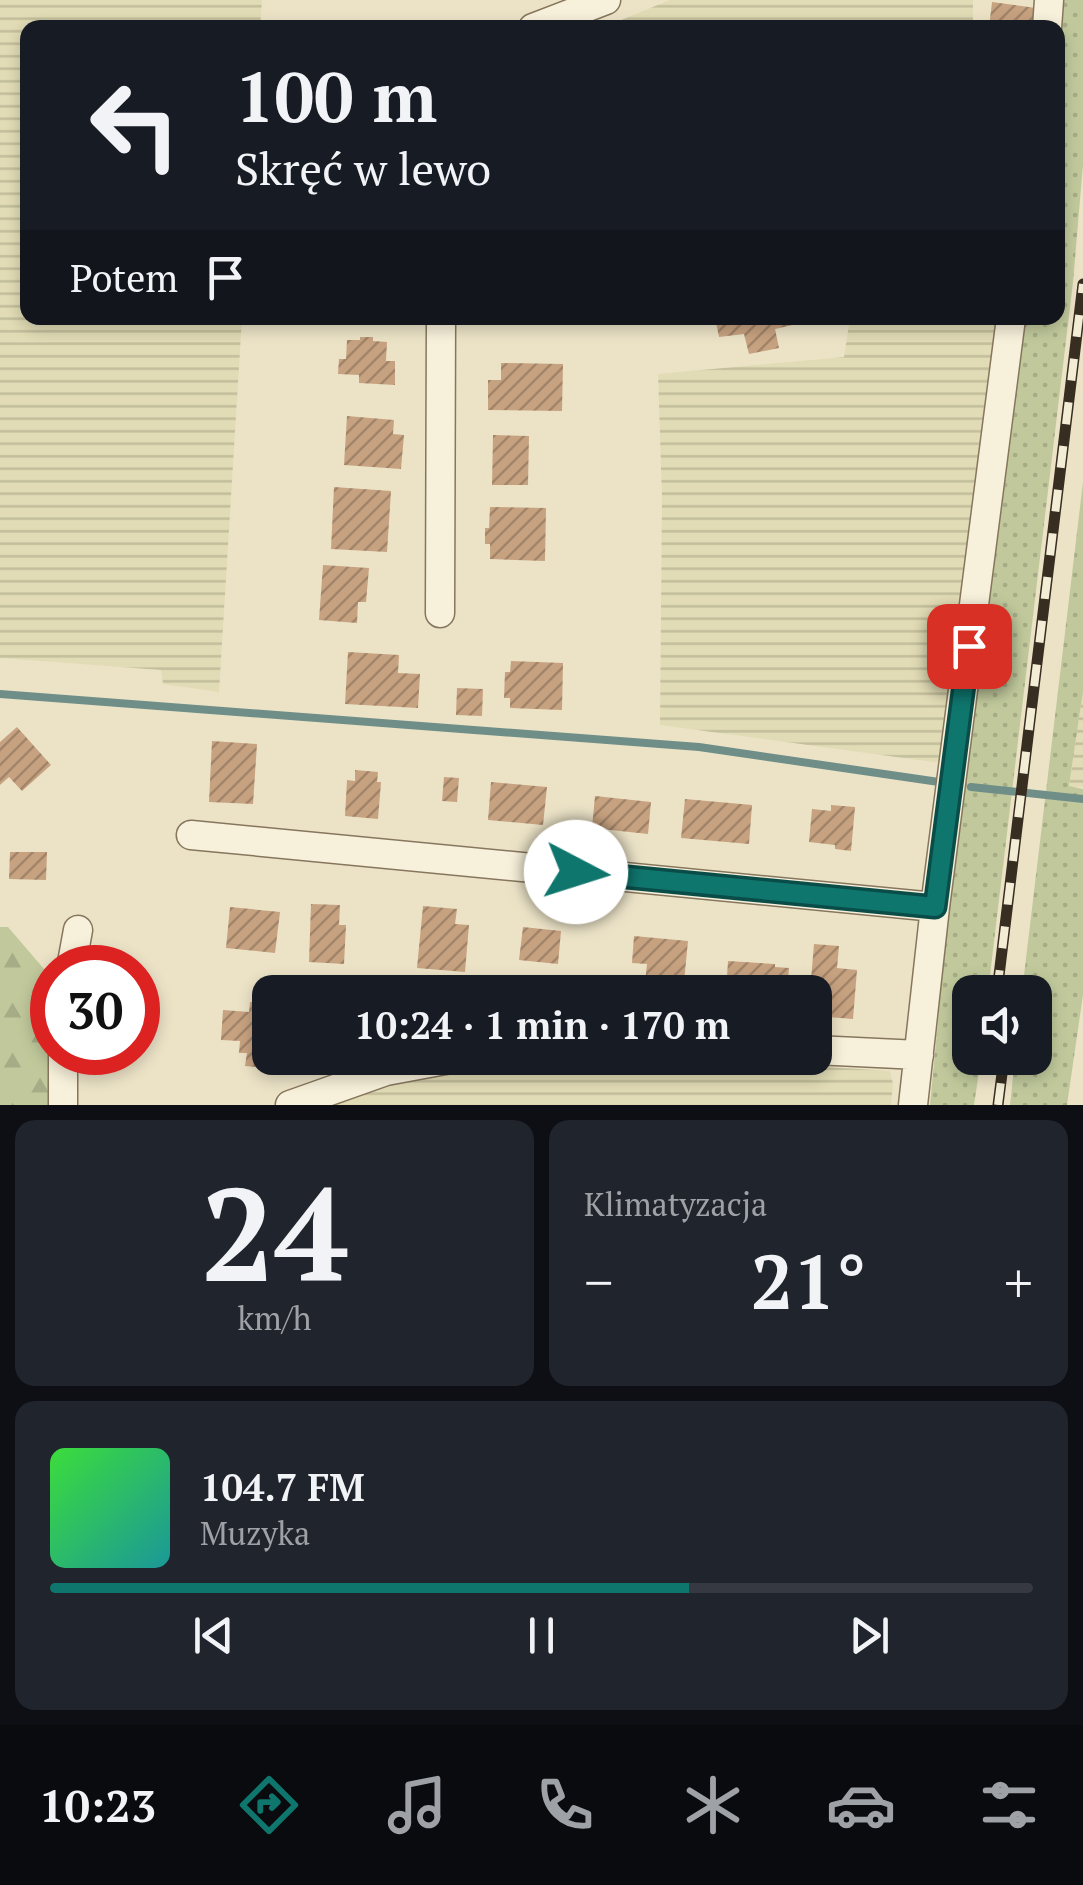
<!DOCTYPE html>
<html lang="pl">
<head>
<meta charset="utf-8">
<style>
  body { margin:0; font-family:"PT Serif",serif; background:#20242c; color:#f1f3f6; height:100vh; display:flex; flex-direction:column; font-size:38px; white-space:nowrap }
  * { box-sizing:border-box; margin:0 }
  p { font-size:32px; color:#9ea1a6 }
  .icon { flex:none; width:55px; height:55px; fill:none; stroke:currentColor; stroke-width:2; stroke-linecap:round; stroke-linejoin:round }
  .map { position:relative; height:1105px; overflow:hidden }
  .side { display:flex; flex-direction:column; gap:15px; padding:15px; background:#0d0f14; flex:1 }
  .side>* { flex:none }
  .banner { position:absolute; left:20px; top:20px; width:1045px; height:305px; border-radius:20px; box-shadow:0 5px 15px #0003; background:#171b24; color:#f1f3f6; overflow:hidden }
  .buttons { position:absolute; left:952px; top:975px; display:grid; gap:20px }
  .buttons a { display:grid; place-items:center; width:100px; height:100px; border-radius:20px; background:#171b24; box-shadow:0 5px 15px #0003; font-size:50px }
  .speed { position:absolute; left:30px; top:945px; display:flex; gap:20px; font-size:50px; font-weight:700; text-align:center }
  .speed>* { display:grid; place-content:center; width:130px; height:130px; border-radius:50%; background:#171b24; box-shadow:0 5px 15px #0003; line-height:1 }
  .speed .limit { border:15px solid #d22; background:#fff; color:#111 }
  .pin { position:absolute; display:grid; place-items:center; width:85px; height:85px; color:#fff; margin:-42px; border-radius:20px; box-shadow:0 5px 15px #0006 }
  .me { position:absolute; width:110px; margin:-55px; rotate:95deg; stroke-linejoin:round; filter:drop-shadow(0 0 8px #0008) }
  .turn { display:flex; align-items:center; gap:35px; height:210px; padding:0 50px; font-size:45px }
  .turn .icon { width:130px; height:130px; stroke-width:2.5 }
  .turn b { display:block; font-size:70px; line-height:85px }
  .then { display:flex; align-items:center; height:95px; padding:0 50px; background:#0003; gap:20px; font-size:38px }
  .big { font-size:75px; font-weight:800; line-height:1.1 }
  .side .tile { flex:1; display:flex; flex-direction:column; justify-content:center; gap:15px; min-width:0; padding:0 35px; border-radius:20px; background:#20242c }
  .side .dial { align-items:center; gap:0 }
  .dial b { font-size:130px; line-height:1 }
  .song { display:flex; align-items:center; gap:30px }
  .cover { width:120px; height:120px; border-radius:15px; background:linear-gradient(135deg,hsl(120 70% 55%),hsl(180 70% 35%)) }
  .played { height:10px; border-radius:5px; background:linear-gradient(90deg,#0f766e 65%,#363941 65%) }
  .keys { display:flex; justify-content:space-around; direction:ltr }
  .heat { display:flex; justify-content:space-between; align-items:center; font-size:55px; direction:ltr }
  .side .tiles { flex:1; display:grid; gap:15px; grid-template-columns:1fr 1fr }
  .tile:last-child { grid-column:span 2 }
  .trip { position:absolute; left:252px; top:975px; width:580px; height:100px; border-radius:20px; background:#171b24; box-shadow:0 5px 15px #0003; font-weight:800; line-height:100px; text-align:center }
  .dock { display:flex; height:160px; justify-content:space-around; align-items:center; background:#090b0e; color:#9ea1a6 }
  .dock .icon { width:70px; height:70px }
  .dock .current { color:#0f766e }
  .dock b { font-size:45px; color:#f1f3f6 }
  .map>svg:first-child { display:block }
  .farmland { fill:url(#farmland-rules) }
  .grass { fill:url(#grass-dots) }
  .forest { fill:url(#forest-firs) }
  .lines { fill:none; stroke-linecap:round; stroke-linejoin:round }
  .stream { stroke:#6f8e88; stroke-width:8 }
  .building { fill:url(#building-hatch) }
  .minor-casing { stroke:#86765e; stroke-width:31 }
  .minor { stroke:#f7f0da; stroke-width:28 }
  .rail-casing { stroke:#372d20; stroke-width:11 }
  .rail { stroke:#f3edd6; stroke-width:8; stroke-dasharray:22; stroke-linecap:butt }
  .route-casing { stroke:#0a4d48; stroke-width:25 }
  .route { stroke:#0f766e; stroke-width:18 }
</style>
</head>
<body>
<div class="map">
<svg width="1083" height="1105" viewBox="0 0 1083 1105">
  <defs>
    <pattern id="farmland-rules" width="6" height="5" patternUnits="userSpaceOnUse" patternTransform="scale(2.5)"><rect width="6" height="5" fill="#e1dcb5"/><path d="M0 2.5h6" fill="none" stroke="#c2bd9b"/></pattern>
    <pattern id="grass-dots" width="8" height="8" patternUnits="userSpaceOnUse" patternTransform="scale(2.5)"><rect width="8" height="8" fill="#c1c99c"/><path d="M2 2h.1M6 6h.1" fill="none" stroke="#a6ad86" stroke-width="1.8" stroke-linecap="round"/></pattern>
    <pattern id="forest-firs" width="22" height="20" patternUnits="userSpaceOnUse" patternTransform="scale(2.5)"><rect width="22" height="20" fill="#c1c99c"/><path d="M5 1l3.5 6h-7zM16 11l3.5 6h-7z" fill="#a6ad86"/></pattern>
    <pattern id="building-hatch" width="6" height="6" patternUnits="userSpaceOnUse" patternTransform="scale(2.5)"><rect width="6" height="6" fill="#c7a280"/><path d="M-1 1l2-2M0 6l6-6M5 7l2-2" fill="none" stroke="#a28468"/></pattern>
  </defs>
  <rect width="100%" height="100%" fill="#ece3c7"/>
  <path class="farmland" d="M0,0H262L260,27L28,28V318H242L219,692L163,684L161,670L0,658Z
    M670,0H973V27L621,28V20Z
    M850,318H1003L940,763L660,725L662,498L658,374L844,357Z
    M1083,691V787H1069L1082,696Z
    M691,1058L890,1071L893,1084L891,1105H320L386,1084L504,1062Z"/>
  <path class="grass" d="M1057,0H1083V165L1073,282L988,992H970V1058H981L974,1105H930L961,778L1012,427L1023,318H1058Z
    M1083,482V691L1069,786L1083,789V995L1067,1105H1010L1015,1058H1035V992H1022Z"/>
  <path class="forest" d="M0,927H8L50,976L48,1105H0Z"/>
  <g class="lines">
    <path class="stream" d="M0,694L699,747L939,782
      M971,787L1083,799"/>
  </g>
  <path class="building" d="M992,2L1036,8L1034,28H989Z
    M715,318H805L806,322L775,329L779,348L749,354L744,334L719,337Z
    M360,337H373V341L387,342L386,361H395V385L359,383V375L338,374L339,359H346L347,340H360Z
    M501,363L563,364L562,411L488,410V380H501Z
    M347,416L394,420L393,434L404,435L401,469L344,465Z
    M493,435L529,436L528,485H492Z
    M334,487L391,491L387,552L331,549Z
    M490,507L546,508L545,561L490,559V544H485V528H489Z
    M323,565L369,568L366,602H358L357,623L319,620Z
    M348,652L399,655L398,673L420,674L418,708L345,704Z
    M511,661L563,663L562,710L510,708V698H504L505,672H510Z
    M457,688L483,689L482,716L456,715Z
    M17,727L51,765L22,791L9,777L0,785V742Z
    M212,741L257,744L253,804L209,802Z
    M355,770L378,772L377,782H381L378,819L345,816L347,780L355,781Z
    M444,777L459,778L457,802L442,801Z
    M491,782L547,787L543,825L488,820Z
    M595,796L651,802L648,834L592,828Z
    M685,799L752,805L749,844L681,838Z
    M831,805L855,807L851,851L835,849V845L809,842L812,809L831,811Z
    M10,852H47L46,880L9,879Z
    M311,904L340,905L339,925H346L344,964L309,962Z
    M423,906L457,909L455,924L469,925L465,972L417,968Z
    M230,907L280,912L275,953L226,948Z
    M523,927L561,931L558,964L519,960Z
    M634,936L688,941L683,992H644L647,964L632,963Z
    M814,944L839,946L837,968L857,970L853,1019L815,1016V992H810Z
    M728,961L775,964V967L789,968L787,992H726Z
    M250,1002L270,1004V1058H276L275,1069L245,1066L247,1053H239L240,1041L221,1040L223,1010L249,1012Z"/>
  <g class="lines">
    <g class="minor-casing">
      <path id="minor" d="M533,28L606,0
        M1047,28L1049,0
        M440,613L441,318
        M191,835L935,907
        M71,968L78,930
        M815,1050L919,1055
        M63,1105V1052
        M290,1105L386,1071L456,1058
        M913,1105L935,907L1011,318"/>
    </g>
    <use href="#minor" class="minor"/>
    <g class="rail-casing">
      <path id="rail" d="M997,992L1083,284
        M998,1105L1004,1058"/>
    </g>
    <use href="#rail" class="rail"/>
  </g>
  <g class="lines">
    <g class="route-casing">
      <path id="route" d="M576,872L935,907L969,646"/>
    </g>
    <use href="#route" class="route"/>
  </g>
</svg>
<div class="buttons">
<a><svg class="icon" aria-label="sound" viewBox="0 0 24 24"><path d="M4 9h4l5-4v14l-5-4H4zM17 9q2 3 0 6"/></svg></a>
</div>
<div class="speed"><div class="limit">30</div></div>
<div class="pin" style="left:969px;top:646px;background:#d93025"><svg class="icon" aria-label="arrive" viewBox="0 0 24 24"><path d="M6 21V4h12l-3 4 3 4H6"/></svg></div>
<svg class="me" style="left:576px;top:872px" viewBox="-20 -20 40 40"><circle r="19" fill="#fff"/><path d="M0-13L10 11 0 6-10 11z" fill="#0f766e"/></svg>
<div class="trip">10:24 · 1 min · 170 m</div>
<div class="banner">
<div class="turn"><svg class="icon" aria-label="left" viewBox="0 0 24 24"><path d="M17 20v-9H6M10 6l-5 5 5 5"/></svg><div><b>100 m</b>Skręć w lewo</div></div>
<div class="then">Potem<svg class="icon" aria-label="arrive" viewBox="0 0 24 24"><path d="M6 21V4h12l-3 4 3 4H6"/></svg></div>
</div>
</div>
<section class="side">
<div class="tiles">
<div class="tile dial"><b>24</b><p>km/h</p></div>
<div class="tile"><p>Klimatyzacja</p>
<div class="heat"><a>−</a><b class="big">21°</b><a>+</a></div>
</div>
<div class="tile">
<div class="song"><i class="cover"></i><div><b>104.7 FM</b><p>Muzyka</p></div></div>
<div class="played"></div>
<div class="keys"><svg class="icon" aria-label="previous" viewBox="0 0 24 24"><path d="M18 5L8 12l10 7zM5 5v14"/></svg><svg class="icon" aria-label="pause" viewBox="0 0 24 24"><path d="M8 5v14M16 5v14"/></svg><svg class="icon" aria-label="next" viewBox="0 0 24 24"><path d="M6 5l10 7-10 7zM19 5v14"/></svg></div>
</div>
</div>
</section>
<nav class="dock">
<b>10:23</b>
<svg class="icon current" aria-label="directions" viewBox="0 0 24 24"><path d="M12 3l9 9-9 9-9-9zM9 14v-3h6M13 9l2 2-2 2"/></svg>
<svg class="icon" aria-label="music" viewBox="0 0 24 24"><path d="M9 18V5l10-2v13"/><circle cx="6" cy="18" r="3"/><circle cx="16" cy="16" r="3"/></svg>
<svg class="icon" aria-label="phone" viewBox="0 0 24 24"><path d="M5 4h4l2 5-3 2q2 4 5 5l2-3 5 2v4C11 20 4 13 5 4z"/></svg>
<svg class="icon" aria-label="climate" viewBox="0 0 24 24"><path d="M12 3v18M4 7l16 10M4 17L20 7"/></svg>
<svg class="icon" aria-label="car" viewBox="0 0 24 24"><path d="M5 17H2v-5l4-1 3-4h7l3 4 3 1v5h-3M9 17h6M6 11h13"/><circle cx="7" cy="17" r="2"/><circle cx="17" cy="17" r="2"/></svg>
<svg class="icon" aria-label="filters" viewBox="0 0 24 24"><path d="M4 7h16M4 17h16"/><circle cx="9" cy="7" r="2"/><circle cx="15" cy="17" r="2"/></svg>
</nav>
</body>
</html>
